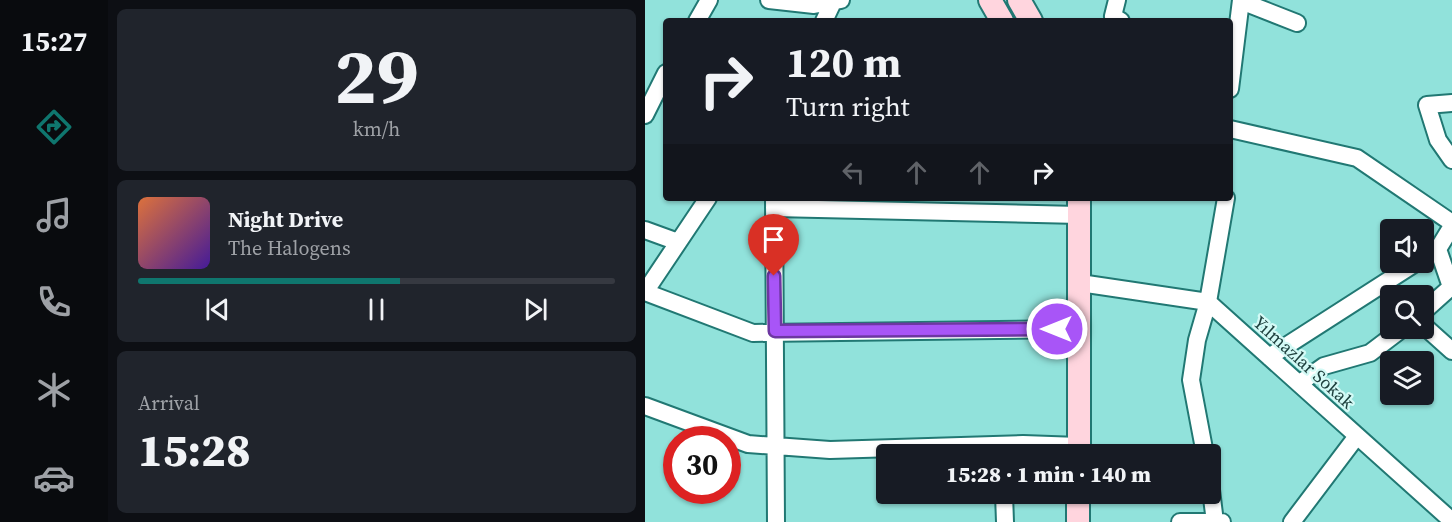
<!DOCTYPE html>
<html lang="en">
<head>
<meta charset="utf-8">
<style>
  body { margin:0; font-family:"Source Serif 4",serif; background:#20242c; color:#f1f3f6; height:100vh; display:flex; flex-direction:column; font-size:22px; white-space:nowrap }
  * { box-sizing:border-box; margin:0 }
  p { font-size:20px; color:#9ea1a6 }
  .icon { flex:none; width:33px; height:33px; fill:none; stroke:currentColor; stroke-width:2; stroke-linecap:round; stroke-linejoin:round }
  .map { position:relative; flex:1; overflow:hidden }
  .sheet { display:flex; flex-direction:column; gap:9px; padding:9px; background:#0d0f14; width:537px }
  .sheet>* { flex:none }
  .hud { position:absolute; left:18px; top:18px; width:570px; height:183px; border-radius:6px; box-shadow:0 2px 4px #0004; background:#171b24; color:#f1f3f6; overflow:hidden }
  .tools { position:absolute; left:735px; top:219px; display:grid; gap:12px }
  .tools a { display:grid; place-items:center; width:54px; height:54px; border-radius:6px; background:#171b24; box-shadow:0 2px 4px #0004; font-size:30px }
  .speed { position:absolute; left:18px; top:426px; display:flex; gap:12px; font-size:30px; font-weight:700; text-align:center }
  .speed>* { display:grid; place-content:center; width:78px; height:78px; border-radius:50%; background:#171b24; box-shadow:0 2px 4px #0004; line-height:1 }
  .speed .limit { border:9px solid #d22; background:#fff; color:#111 }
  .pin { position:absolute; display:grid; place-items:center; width:51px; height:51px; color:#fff; margin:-62px -26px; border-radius:50% 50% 50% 0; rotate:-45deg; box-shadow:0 0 6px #0007 }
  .pin .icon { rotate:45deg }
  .me { position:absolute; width:66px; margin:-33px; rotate:270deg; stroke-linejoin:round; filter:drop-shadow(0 0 4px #0008) }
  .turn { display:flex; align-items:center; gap:21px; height:126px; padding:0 24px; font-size:27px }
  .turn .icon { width:78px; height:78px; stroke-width:2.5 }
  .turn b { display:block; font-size:42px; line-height:51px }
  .lanes { display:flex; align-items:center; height:57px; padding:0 24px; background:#0003; justify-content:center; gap:30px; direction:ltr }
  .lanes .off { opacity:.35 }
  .big { font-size:45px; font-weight:800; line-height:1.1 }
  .sheet .tile { flex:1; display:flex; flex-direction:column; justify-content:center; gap:9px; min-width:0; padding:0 21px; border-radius:9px; background:#20242c }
  .sheet .dial { align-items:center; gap:0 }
  .dial b { font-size:78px; line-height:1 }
  .song { display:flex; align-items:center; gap:18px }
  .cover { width:72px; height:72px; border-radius:9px; background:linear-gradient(135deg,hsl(20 70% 55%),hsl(260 70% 35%)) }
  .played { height:6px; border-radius:3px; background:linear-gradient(90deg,#0f766e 55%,#363941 55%) }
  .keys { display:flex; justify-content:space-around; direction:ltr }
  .trip { position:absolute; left:231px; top:444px; width:345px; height:60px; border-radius:6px; background:#171b24; box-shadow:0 2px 4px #0004; font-weight:800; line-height:60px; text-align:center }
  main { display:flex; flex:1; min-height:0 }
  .tabs { display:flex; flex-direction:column; width:108px; justify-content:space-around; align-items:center; background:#090b0e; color:#9ea1a6 }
  .tabs .icon { width:42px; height:42px }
  .tabs .selected { color:#0f766e }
  .tabs b { font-size:27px; color:#f1f3f6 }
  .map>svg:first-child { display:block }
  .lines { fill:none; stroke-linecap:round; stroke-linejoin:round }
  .street-casing { stroke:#217873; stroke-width:20 }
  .secondary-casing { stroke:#217873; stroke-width:26 }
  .street { stroke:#fff; stroke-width:16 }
  .secondary { stroke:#ffd5de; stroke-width:22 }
  .route-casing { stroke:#6d37a1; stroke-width:15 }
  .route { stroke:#a855f7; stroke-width:10 }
  .labels { text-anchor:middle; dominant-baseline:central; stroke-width:4.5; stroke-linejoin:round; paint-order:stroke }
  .street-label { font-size:18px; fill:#1e403e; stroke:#d4faf6 }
</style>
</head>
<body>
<main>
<nav class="tabs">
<b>15:27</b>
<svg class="icon selected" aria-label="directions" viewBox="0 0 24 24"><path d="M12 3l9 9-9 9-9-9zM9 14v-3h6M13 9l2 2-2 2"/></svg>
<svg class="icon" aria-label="music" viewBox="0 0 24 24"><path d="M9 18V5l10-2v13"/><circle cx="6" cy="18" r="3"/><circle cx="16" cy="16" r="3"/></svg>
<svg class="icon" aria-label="phone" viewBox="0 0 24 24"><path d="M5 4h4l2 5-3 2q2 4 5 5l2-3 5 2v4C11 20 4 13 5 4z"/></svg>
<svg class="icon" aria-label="climate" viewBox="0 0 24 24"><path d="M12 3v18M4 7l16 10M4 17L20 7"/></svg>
<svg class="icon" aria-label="car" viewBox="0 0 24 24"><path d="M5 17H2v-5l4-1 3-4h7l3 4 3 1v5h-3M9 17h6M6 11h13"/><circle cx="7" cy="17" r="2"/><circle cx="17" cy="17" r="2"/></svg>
</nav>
<section class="sheet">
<div class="tile dial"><b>29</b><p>km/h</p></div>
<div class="tile">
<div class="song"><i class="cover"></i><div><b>Night Drive</b><p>The Halogens</p></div></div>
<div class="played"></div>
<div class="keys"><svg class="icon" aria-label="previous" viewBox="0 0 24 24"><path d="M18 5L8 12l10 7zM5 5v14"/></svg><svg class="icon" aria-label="pause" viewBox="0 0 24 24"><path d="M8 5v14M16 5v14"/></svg><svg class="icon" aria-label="next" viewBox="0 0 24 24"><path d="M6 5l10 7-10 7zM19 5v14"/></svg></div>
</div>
<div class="tile"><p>Arrival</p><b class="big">15:28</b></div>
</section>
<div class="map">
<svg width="807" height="522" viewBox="0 0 807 522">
  <rect width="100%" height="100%" fill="#91e2db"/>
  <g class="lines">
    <g class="street-casing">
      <path id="street" d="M124,0L169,5L196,0
        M472,0L468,16L476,21
        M596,1L652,23
        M52,21L64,0
        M179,21L189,0
        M585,89L596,0
        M807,103L782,105L793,140L807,160
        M0,115L21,73
        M585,129L712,158L807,223
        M63,198L0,292L108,333L435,329
        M129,198L131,522
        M581,198L563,302L807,521
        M129,208L434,215
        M0,230L33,242
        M784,255L793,249L807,226
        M435,283L563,302L552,340L546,380L560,454
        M778,312L806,287L793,249
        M778,325L807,351
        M624,357L772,262
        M655,383L679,366L725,353L758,328
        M0,406L103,444L185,450L378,444L434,446
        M566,490L570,522
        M359,494L360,522
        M535,522H577
        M647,522L712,436"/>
    </g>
    <g class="secondary-casing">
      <path id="secondary" d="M345,0L357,21
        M374,0L386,21
        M434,198V454
        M433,522V494"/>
    </g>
    <use href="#street" class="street"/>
    <use href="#secondary" class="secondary"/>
  </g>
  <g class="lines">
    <g class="route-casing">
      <path id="route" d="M129,276L130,331L412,329"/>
    </g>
    <use href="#route" class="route"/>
  </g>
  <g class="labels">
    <g class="street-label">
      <text transform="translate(659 362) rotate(42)">Yılmazlar Sokak</text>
    </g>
  </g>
</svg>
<div class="tools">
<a><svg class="icon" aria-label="sound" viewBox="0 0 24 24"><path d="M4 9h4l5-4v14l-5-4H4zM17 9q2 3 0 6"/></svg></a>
<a><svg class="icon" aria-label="search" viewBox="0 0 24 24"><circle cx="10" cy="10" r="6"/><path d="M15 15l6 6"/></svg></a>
<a><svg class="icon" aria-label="layers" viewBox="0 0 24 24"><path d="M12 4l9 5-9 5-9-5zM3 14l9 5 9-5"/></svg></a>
</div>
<div class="speed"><div class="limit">30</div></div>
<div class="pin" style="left:129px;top:276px;background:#d93025"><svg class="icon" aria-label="arrive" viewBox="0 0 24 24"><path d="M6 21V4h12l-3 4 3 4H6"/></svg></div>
<svg class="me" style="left:412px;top:329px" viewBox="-20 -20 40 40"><circle r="17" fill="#a855f7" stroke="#fff" stroke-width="3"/><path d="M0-11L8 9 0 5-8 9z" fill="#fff"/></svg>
<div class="trip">15:28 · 1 min · 140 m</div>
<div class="hud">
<div class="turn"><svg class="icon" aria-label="right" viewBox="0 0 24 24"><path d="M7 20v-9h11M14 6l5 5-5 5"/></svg><div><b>120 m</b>Turn right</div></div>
<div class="lanes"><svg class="icon off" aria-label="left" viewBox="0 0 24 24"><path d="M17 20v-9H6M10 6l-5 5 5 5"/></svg><svg class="icon off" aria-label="ahead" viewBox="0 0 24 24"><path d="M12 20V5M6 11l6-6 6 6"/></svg><svg class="icon off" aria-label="ahead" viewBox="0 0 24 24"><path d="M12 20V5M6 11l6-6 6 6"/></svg><svg class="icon" aria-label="right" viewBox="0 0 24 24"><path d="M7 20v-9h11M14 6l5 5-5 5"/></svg></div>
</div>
</div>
</main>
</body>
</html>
